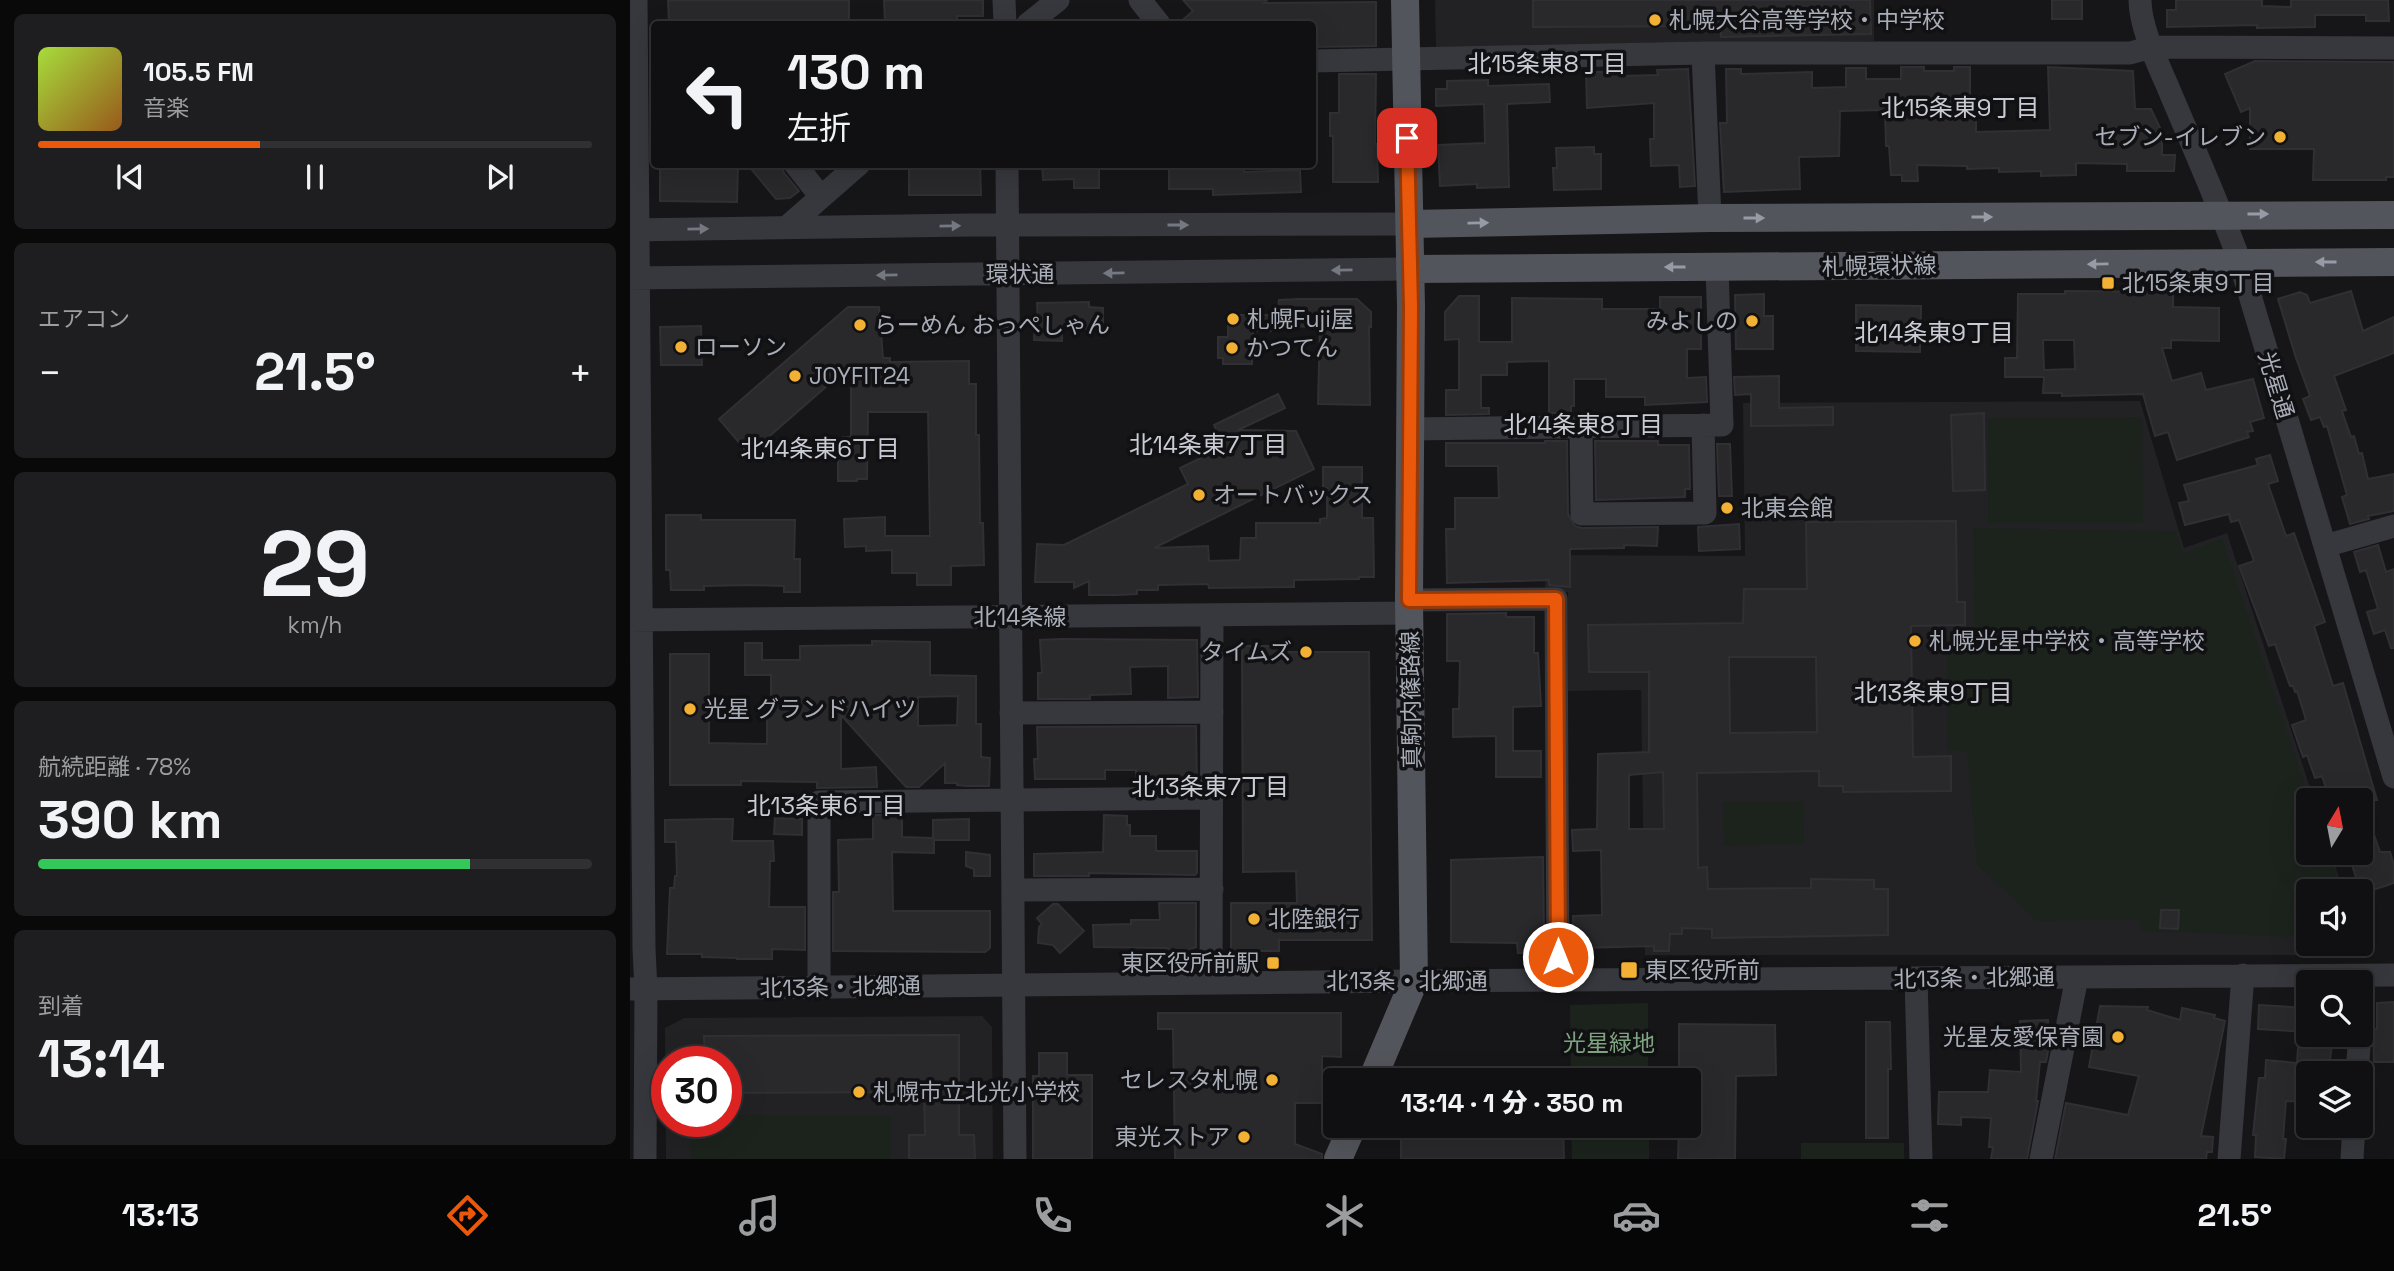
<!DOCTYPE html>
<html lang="ja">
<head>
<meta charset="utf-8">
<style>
  body { margin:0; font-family:"Space Grotesk","Noto Sans JP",sans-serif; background:#1e1e20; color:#f1f3f6; height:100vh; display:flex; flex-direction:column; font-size:26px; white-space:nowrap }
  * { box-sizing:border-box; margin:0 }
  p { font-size:23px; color:#9c9d9f }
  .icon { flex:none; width:38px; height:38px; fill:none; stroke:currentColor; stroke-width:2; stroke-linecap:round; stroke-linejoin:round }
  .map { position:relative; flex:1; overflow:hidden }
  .sheet { display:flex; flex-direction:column; gap:14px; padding:14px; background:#09090a; width:630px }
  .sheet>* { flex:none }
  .hud { position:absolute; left:21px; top:21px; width:665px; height:147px; border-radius:7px; box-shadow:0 7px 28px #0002,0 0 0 2px #303032; background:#101012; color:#f1f3f6; overflow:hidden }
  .needle { width:46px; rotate:10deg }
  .buttons { position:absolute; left:1666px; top:788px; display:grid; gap:14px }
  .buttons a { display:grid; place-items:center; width:77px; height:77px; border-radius:7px; background:#101012; box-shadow:0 7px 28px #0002,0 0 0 2px #303032; font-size:35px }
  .speed { position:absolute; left:21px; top:1046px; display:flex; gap:14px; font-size:35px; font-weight:700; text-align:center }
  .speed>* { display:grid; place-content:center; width:91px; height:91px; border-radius:50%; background:#101012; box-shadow:0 7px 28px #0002,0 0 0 2px #303032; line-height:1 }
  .speed .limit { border:10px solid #d22; background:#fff; color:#111 }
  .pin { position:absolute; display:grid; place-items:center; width:60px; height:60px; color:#fff; margin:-30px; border-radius:14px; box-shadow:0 4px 10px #0006 }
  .me { position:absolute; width:77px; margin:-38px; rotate:0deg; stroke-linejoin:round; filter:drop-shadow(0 0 5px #0008) }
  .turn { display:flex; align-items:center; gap:24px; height:147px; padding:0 21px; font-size:32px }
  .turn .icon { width:91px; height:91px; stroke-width:2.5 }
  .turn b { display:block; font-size:49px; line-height:60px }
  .big { font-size:52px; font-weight:800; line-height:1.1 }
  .sheet .tile { flex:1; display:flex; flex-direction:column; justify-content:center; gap:10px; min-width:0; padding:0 24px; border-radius:10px; background:#1e1e20 }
  .sheet .dial { align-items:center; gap:0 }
  .dial b { font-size:91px; line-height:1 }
  .song { display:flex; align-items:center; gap:21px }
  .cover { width:84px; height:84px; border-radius:10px; background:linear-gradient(135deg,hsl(80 70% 55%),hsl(30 70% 35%)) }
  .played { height:7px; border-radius:4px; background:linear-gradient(90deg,#ea580c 40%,#303032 40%) }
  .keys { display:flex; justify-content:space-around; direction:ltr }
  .heat { display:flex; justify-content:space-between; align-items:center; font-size:38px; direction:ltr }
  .charge { height:10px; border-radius:5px; background:linear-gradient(90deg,#34c759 78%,#303032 0) }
  .trip { position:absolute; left:693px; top:1068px; width:378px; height:70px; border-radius:7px; background:#101012; box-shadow:0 7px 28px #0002,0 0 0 2px #303032; font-weight:800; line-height:70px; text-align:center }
  .dock { display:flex; height:112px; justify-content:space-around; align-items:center; background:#060607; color:#9c9d9f }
  .dock .icon { width:49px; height:49px }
  .dock .selected { color:#ea580c }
  .dock b { font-size:32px; color:#f1f3f6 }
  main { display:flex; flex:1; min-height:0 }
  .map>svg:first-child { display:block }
  .built { fill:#222225; fill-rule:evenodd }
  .green { fill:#1c231d }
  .building { fill:#29292c; stroke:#303034; stroke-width:2; fill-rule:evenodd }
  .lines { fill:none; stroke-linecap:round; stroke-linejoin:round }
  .minor { stroke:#37383d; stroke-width:23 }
  .major { stroke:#53555c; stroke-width:28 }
  .oneway { fill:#979ba6 }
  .oneway2 { fill:#757881 }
  .route-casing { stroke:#983908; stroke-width:18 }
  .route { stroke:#ea580c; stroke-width:12 }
  .poi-dot { fill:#f2b134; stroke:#111113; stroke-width:2.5 }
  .labels { text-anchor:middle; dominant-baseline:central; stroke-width:7; stroke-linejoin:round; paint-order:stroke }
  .poi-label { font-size:23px; fill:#a8adb8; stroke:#111113; text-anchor:start }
  .street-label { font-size:23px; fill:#a8adb8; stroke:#111113 }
  .park-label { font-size:23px; fill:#7fa381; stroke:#111113 }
  .neighbourhood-label { font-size:24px; fill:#c9ccd4; stroke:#111113 }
</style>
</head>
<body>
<main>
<section class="sheet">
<div class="tile">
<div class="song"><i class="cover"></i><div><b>105.5 FM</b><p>音楽</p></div></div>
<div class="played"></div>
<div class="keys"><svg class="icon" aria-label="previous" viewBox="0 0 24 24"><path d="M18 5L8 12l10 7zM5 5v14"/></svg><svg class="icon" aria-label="pause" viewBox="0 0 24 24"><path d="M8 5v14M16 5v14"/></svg><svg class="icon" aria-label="next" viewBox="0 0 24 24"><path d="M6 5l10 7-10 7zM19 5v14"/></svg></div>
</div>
<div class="tile"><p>エアコン</p>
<div class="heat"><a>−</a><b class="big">21.5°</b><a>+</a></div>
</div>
<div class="tile dial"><b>29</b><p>km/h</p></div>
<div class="tile"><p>航続距離 · 78%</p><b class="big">390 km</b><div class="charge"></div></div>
<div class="tile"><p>到着</p><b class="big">13:14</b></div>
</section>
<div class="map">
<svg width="1764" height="1159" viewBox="0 0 1764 1159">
  <rect width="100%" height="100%" fill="#161618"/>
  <path class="built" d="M805,0H1244V41L806,48Z
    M1510,401L1554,548L1597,533L1684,800H1678V852H1701L1711,884H1677L1674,955H1015L1011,690L938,691V592H915L916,555L1115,556L1113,403Z
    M352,1016L362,1027L363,1159H36L35,1028L54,1018ZM37,1062H96V1122H37Z"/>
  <path class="green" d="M1512,417L1513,523H1358V418Z
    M1343,528L1546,531L1553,554L1592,538L1680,800L1678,852H1698L1707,882L1675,881L1671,937L1512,931L1508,919L1406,921L1347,864L1337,752L1317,750V635H1344Z
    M1173,801L1174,844L1094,846L1093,802Z
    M1018,1003V1080H941L940,1005Z
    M96,1115H261V1159H61L60,1122H96Z
    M941,1125H1019V1159H942Z
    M1171,1143H1274V1159H1171Z"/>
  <path class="building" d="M38,0H219V24H39Z
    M254,0H353V16H327V24H255Z
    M553,0H637L634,3L746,2V46L682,47V24H548L563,11Z
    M903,0H1240L1241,34L1091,37V26L903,27Z
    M1422,0H1452V19H1422Z
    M1546,0H1632V6L1661,7V0H1758L1759,21H1736V15H1685V27L1627,28V25L1537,27V10H1546Z
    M1625,61L1764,62V177H1756V180H1683L1684,149H1620V108L1611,112L1595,74Z
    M1271,67H1294V71H1324V67H1340V108H1346V132L1420,130L1418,67L1503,71L1505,109H1521L1532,132V155H1545L1544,171H1497V164L1446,163V175L1411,176V171L1369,172V168L1337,169V166L1287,165L1288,181H1272V175H1261L1259,146H1256L1255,110L1210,111L1209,156L1169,157L1170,189L1094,192L1090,123H1097L1096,69H1111V74L1182,72V88L1216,87V68H1236V79H1271Z
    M1058,69L1065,186L1050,187L1049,165L1021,166L1020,139H1024V103L957,108L956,72H990V76L1028,75L1027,70Z
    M709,74H746L745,144H747L748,182H703V136H700V113H709Z
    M858,80V86L919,84L920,102L877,104L879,187L847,188V184L810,186L808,145L855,143L854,104L806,106V89H817V81Z
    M964,147V154H971V189L924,190L923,168H927L926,148Z
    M30,164H108L107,202L30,201Z
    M117,164H151L154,173L169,191L160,198L146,199Z
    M279,164H350L351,195H279Z
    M412,164H469V188H444V179L413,180Z
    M614,164V172L670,170L671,192L583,195V189H539V166Z
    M1435,291L1543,292V307L1589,308V341L1541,340V348H1532L1542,381L1571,373L1576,390L1623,379L1634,418L1620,422L1623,431L1617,432L1619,437L1547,460L1538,432L1525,436L1513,394L1432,396V393H1413L1414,377H1375V358H1387L1388,294H1435ZM1413,340H1444L1445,369L1414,370Z
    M1721,291L1733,331L1764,317V353L1704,376L1716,410L1712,411L1721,437L1724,436L1729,454L1732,453L1738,479L1764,474V511L1738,516L1739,519L1720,524L1712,497L1717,495L1697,426L1694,427L1690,417L1681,420L1673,399L1680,396L1666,358L1648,299L1670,292L1677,295L1680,303Z
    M1134,294V316H1143V349H1106L1105,295Z
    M829,296H849V342H882V298L972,299V309H1030V297H1071V349H1057V378L1076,377L1077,402L1015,405V397H976V379H944V406H941V411L938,413H919V361L877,362V375H851V408H859V414L816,415V390H829V339L815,340V312Z
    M669,299H727L741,312V327L739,326L740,405L688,404L690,327L646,326L649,300Z
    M459,302V307L473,308V329H432V341L404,340L405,323H408L407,303Z
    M1226,305L1291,306L1290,352L1226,351Z
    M218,307H249L253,358H260V362L339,361V384H346V435H349L350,523H353L354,565L321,566V585H287V573H262V550L236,551V546L215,547L214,519L255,517V536H300L298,412H238L237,479H227V481H208V448H213V437H221V365L119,454L89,419Z
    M598,315H641V331H623L622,364H593V358H588V337H598Z
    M71,326L72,365H31L30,327Z
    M1149,376V408L1203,407V425L1121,426V394L1105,395L1104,377Z
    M648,394L655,408L608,430L666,431L684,469L524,548L578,546L579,561L610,560L611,538H626V523H690V519L697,518V488H693V467H732V518H743L744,577H729V579L664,580V587L579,588L578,584L528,585V590H507V594L486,595H459V581L444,588V582H405L407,544L434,545L558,484L550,468L594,447L584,425Z
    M1354,413L1355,490L1323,491L1321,415Z
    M915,441H937L938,514L945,526L952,528L1028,527L1027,546L994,545V548L940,549V587L919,585V580L817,583L816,529H825V498H869L868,466H816V443H915Z
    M965,441H1028V445H1059L1060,489H1055V497L966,500Z
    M1087,444H1100L1102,496H1089Z
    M1640,455L1648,481L1638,484L1656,536L1664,533L1686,596L1695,622L1684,626L1703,686L1713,683L1747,800H1700L1692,776L1685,778L1677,755L1673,757L1662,725L1676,720L1667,691L1665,692L1663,686H1660L1645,644L1639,646L1609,566L1624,561L1609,520L1601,522L1599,514L1555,525L1549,503L1559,501L1554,485L1628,465L1626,459Z
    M36,515H71V520H165L164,559H170V592H154V586L120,585L74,586V590H41L40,570H36Z
    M1326,521L1327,602H1335V625L1281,626L1283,757L1321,756V791L1213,792V786H1189V771L1067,773L1068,868L1077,867L1078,889L1181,888V879L1244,880V889H1258V935L1082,938V929L1052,928V934H1040L1039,951H1024V946L952,948V946H944L943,916L972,915L971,850L943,851L942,830L967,829L968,754L1019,752V672H959L958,625L1113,623L1114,589H1177L1176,522ZM1099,657H1186L1187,732L1100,733ZM1033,772L1034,829H999V775Z
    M1109,524L1110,549L1069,551L1068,527Z
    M1748,545L1756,572L1764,569V648H1761L1755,630L1744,634L1737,612L1748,609L1736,570L1730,572L1724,552Z
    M876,613V617H904V653H908L911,706L883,707V751H911V777H866V736L823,737V709H829L830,661H817V614Z
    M431,639L567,640L568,697L538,698V666L500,667L501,694L460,695V699H408V673H412L410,640Z
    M242,641L300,642V675L346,676V724H351V757L360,758L359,786H337L327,785V783H315V763L289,787H276L211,715V769L246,767L247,787L187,788V782L111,781V785H40V654H79V743L137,744V710H141V675H115V643H132V660H170V646L242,645ZM328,696L327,725L288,726V697Z
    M612,646H650V652H739L742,940H649V951H601V903H667L666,871L613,872Z
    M566,726L567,784L506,785V770H475V779H405L404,759H408L407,727Z
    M1733,803L1750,852H1760L1764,865V883L1731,894L1718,852H1731V804Z
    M243,815H272V837L303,838V820L339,819V840H304V853L262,852L263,911H360V948L355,952L203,951V892H209L208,840L243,839Z
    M474,815L497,816V825H500V836H526V851H567V873L565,875L459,873V876H404V854L473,852Z
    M145,818L172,819V835L144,834Z
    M87,819H103L102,841H143L144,861H140L139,907H175V950L142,949V959H107V958L72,957V954H37L40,888H44L45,876H47L46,842H35V820Z
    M336,852L360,855V876H344V869L336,866Z
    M913,857L914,937H904V953H888L887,943L821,942V860Z
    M529,903H566V947L551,953L536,948L464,947L463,925L501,924V920H530Z
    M423,904H428L454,931L430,953L423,945L408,943L409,927L412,924L407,918Z
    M1531,910H1549L1548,929L1530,928Z
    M1764,1002V1062H1744L1743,1029H1747V1003Z
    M1629,1005L1678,1008V1032L1628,1029Z
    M1470,1006L1518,1007L1517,1010L1550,1020L1552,1008L1585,1015L1584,1018L1595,1021L1571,1136L1583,1137L1582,1152H1577L1576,1159H1425L1436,1103L1498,1115L1509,1076L1459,1067Z
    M528,1013H711V1057L692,1056V1103H665V1144L692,1154V1159H545L543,1029H528Z
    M1418,1020L1419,1046L1416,1062H1410L1406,1101H1408L1397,1159H1361L1363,1147H1359L1361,1118L1331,1117V1125L1308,1124L1309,1092H1358L1360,1070L1391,1072L1390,1021Z
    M1236,1022H1260L1261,1069H1258V1138H1236Z
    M1049,1024L1145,1025L1146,1075L1106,1076L1105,1159H1048L1049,1125H1059V1080H1049Z
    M1669,1034H1703L1699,1069L1678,1067V1102L1656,1101L1653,1139H1656L1654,1159L1625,1157L1626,1135H1623L1629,1078H1635L1636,1060L1667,1063Z
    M329,1035V1135H344L345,1159H279V1135H295L294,1092L96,1093V1062H75L74,1036Z
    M409,1053H437V1075H462V1159H403V1076H409Z
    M771,1125H933L934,1159H771Z"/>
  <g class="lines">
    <path class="minor" d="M6,0L14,949L16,989L15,1159
      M374,0L375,24
      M510,0L529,24
      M1510,0C1510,28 1529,66 1540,92C1564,149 1589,205 1610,262L1764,777
      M398,24L428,0
      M1073,53L1080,218
      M682,61L1073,53H1500L1522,47L1764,48
      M165,164L191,197
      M377,164L385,1159
      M157,227L229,164
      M0,230L341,225L780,224
      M0,278L780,269
      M951,428L952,514L1075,513L1073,425
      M780,429L1092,425L1087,267
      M1695,546L1764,526
      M779,600L926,599L928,981
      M0,620L780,613
      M381,713L582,712
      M383,890L582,889
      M1286,978L1291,1159
      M581,983L582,616
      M189,987V802L582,798
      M0,989L784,981L1764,975
      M1731,1018L1733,976
      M1727,1073L1730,1034
      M1411,1159L1447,977
      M1599,1159L1613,975
      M1722,1159L1724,1125"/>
    <path class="major" d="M780,224L1080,218L1764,215
      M780,269L1764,262
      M742,1080L784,981L779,600L781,307L775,0
      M708,1159L723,1125"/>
  </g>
  <defs><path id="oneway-solid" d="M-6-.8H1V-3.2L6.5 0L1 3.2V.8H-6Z" transform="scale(1.75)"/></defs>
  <g class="oneway">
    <use href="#oneway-solid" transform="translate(1628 214)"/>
    <use href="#oneway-solid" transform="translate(1352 217)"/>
    <use href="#oneway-solid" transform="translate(1124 218)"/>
    <use href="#oneway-solid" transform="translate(848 223) rotate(-1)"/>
    <use href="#oneway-solid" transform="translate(1696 262) rotate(180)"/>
    <use href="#oneway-solid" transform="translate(1468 264) rotate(179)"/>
    <use href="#oneway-solid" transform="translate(1045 267) rotate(180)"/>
  </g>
  <g class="oneway2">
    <use href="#oneway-solid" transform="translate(548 225)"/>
    <use href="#oneway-solid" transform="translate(320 226) rotate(-1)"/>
    <use href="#oneway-solid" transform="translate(68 229) rotate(-1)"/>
    <use href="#oneway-solid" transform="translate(712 270) rotate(179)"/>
    <use href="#oneway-solid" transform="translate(484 273) rotate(179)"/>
    <use href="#oneway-solid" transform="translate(257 275) rotate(179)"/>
  </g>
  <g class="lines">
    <g class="route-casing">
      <path id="route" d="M777,138L781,307L779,600L926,599L928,957"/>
    </g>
    <use href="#route" class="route"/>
  </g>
  <g class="poi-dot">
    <circle cx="1025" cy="20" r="7"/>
    <circle cx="1650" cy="137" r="7"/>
    <rect x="1471" y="276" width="14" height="14" rx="3.5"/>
    <circle cx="603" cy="319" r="7"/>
    <circle cx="1122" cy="321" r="7"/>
    <circle cx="230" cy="325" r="7"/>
    <circle cx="51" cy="347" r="7"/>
    <circle cx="602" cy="348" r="7"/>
    <circle cx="165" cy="376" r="7"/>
    <circle cx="569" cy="495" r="7"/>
    <circle cx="1097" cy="508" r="7"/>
    <circle cx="1285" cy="641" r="7"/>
    <circle cx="676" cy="652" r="7"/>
    <circle cx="60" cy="709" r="7"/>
    <circle cx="624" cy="919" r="7"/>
    <rect x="636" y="956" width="14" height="14" rx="3.5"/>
    <rect x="990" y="961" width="18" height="18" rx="3.5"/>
    <circle cx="1488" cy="1037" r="7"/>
    <circle cx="642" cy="1080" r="7"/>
    <circle cx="229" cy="1092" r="7"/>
    <circle cx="614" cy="1137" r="7"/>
  </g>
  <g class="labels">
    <g class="poi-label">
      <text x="1039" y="20">札幌大谷高等学校・中学校</text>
      <text x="1636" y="137" text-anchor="end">セブン-イレブン</text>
      <text x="1492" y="283">北15条東9丁目</text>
      <text x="617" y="319">札幌Fuji屋</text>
      <text x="1108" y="321" text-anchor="end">みよしの</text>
      <text x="244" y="325">らーめん おっぺしゃん</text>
      <text x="65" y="347">ローソン</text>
      <text x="616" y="348">かつてん</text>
      <text x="179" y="376">JOYFIT24</text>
      <text x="583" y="495">オートバックス</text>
      <text x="1111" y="508">北東会館</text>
      <text x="1299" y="641">札幌光星中学校・高等学校</text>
      <text x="662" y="652" text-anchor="end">タイムズ</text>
      <text x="74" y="709">光星 グランドハイツ</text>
      <text x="638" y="919">北陸銀行</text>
      <text x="629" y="963" text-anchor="end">東区役所前駅</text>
      <text x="1015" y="970">東区役所前</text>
      <text x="1474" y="1037" text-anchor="end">光星友愛保育園</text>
      <text x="628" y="1080" text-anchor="end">セレスタ札幌</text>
      <text x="243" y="1092">札幌市立北光小学校</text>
      <text x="600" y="1137" text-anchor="end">東光ストア</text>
    </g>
    <g class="street-label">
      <text transform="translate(1249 266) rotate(-1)">札幌環状線</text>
      <text x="390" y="274">環状通</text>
      <text transform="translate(1646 385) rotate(73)">光星通</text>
      <text x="390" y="617">北14条線</text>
      <text transform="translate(781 700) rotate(-91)">真駒内篠路線</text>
      <text transform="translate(1344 978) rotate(-1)">北13条・北郷通</text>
      <text x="777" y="981">北13条・北郷通</text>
      <text transform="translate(210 987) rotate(-1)">北13条・北郷通</text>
    </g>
    <g class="park-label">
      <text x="979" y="1043">光星緑地</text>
    </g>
    <g class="neighbourhood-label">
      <text x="917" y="63">北15条東8丁目</text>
      <text x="1330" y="107">北15条東9丁目</text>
      <text x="1304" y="332">北14条東9丁目</text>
      <text x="953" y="424">北14条東8丁目</text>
      <text x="578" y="444">北14条東7丁目</text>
      <text x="190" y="448">北14条東6丁目</text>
      <text x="1303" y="692">北13条東9丁目</text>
      <text x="580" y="786">北13条東7丁目</text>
      <text x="196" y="805">北13条東6丁目</text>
    </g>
  </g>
</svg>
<div class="buttons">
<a><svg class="needle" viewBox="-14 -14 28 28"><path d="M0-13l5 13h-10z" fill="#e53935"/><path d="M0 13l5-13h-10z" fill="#9c9d9f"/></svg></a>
<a><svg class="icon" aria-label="sound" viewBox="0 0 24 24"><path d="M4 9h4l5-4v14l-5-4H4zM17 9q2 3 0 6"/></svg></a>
<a><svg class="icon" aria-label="search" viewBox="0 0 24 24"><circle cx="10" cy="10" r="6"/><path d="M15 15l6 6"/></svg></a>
<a><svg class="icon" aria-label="layers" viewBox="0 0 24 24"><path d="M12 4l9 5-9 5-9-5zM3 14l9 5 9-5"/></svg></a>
</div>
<div class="speed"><div class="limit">30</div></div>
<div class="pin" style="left:777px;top:138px;background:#d93025"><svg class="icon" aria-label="arrive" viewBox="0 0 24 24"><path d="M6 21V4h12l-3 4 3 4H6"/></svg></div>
<svg class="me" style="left:928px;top:957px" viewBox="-20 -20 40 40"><circle r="17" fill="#ea580c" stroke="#fff" stroke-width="3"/><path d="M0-11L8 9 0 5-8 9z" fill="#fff"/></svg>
<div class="trip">13:14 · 1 分 · 350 m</div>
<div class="hud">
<div class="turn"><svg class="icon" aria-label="left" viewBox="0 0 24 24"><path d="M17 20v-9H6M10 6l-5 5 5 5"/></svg><div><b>130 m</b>左折</div></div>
</div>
</div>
</main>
<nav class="dock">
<b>13:13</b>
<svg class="icon selected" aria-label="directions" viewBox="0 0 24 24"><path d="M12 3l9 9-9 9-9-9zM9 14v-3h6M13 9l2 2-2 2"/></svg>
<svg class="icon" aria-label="music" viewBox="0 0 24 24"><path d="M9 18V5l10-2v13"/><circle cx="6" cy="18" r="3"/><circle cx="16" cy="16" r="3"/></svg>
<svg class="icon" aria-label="phone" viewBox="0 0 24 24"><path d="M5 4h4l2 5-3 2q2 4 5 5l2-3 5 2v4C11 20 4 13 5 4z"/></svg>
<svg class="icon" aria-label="climate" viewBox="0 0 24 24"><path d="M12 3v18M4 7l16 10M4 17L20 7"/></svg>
<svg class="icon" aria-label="car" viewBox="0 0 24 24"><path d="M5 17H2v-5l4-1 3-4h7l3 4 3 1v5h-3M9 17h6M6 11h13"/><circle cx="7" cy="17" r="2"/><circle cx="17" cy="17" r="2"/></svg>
<svg class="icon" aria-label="filters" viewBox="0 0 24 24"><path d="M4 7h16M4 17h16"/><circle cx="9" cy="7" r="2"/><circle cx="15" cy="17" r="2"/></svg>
<b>21.5°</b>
</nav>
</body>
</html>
